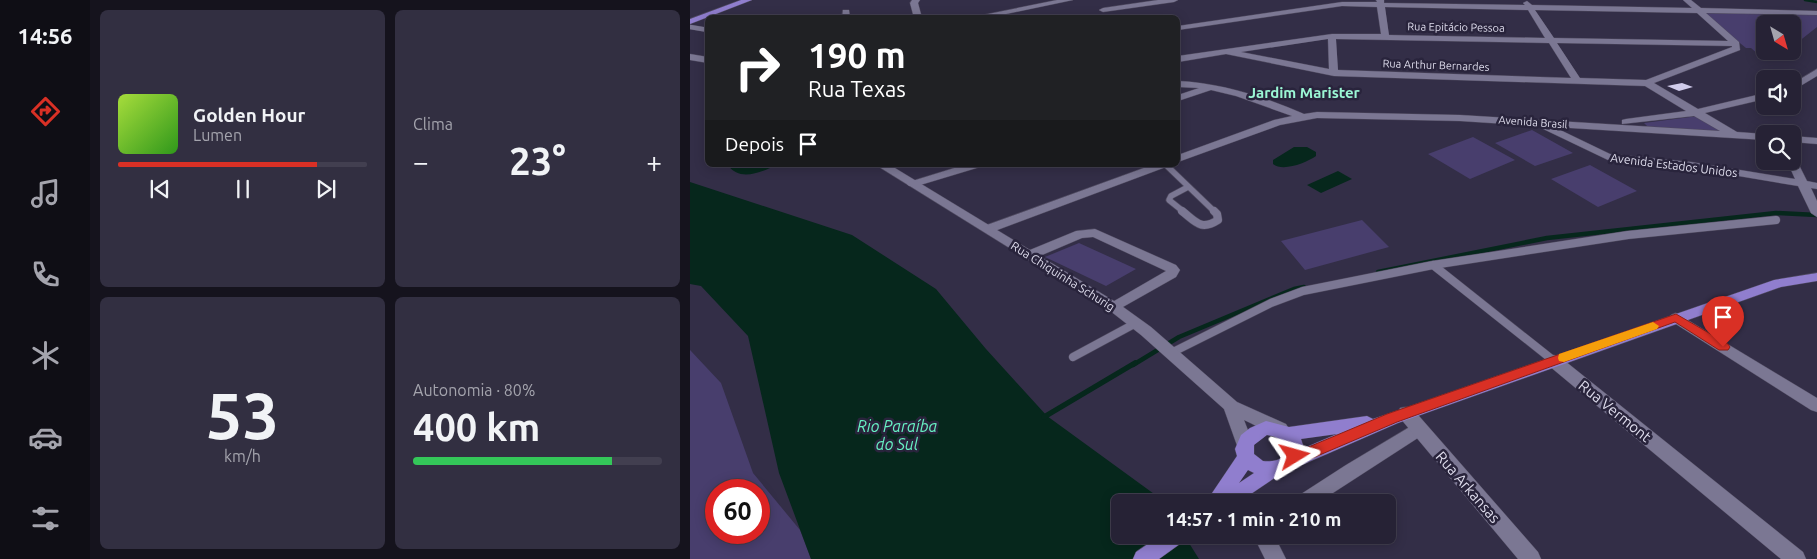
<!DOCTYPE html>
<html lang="pt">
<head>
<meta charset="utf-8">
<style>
  body { margin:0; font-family:Ubuntu,sans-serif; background:#322f41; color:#f1f3f6; height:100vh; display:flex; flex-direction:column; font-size:19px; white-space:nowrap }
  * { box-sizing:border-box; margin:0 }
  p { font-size:16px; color:#a4a4ad }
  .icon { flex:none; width:28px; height:28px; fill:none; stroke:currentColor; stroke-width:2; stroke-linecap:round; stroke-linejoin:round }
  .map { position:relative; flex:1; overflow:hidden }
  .sheet { display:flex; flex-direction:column; gap:10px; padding:10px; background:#15131d; width:600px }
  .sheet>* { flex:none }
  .top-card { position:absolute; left:15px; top:15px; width:475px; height:152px; border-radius:8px; box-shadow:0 2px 12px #0003,0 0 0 1px #423f50; background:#202124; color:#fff; overflow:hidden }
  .needle { width:32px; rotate:143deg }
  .fabs { position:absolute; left:1066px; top:15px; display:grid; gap:10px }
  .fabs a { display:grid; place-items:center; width:45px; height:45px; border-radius:8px; background:#262235; box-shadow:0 2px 12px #0003,0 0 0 1px #423f50; font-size:25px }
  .speed { position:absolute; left:15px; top:479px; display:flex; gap:10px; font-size:25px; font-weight:700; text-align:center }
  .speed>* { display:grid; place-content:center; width:65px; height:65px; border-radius:50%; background:#262235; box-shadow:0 2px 12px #0003,0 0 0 1px #423f50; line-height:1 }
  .speed .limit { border:8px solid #d22; background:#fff; color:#111 }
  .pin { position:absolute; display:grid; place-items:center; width:42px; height:42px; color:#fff; margin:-51px -21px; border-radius:50% 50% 50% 0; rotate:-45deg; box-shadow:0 0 5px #0007 }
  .pin .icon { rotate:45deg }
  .me { position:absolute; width:55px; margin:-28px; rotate:82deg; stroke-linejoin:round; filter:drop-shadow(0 0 4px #0008) }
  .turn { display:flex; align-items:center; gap:18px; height:105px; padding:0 20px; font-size:22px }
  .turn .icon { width:65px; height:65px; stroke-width:2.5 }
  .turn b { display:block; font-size:35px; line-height:42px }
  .then { display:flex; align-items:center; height:48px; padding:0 20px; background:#0003; gap:10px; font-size:19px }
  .big { font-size:38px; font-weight:700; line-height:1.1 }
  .sheet .widget { flex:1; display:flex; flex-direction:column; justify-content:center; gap:8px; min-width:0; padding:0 18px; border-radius:8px; background:#322f41 }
  .sheet .dial { align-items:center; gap:0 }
  .dial b { font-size:65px; line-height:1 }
  .song { display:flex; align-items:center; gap:15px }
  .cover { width:60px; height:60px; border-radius:8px; background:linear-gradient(135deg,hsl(80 70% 55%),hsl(110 70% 35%)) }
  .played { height:5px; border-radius:2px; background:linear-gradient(90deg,#d93025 80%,#423f50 80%) }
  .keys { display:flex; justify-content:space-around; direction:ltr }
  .heat { display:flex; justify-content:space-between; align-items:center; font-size:28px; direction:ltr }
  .charge { height:8px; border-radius:4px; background:linear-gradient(90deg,#34c759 80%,#423f50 0) }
  .sheet .tiles { flex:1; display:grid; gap:10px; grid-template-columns:repeat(2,1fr) }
  .trip { position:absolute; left:421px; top:494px; width:285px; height:50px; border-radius:8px; background:#262235; box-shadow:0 2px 12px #0003,0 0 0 1px #423f50; font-weight:700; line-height:50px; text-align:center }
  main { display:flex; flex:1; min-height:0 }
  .tabs { display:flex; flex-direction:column; width:90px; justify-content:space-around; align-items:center; background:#0f0e15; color:#a4a4ad }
  .tabs .icon { width:35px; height:35px }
  .tabs .selected { color:#d93025 }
  .tabs b { font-size:22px; color:#f1f3f6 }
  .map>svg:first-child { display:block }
  .green { fill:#483e6d; fill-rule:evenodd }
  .water { fill:#06271c }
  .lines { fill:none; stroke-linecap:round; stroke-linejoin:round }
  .stream-far2 { stroke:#06271c; stroke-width:2.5 }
  .stream-far1 { stroke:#06271c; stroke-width:4.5 }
  .stream { stroke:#06271c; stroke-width:5.5 }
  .building { fill:#d1cceb }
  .service-far2-casing { stroke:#4e495e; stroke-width:5 }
  .service-far1-casing { stroke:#4e495e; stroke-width:7 }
  .service-casing { stroke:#4e495e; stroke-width:9 }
  .minor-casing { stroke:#4e495e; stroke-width:1 }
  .tertiary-casing { stroke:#4e495e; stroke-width:1 }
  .primary-casing { stroke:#4e495e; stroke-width:1 }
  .path { stroke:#706c82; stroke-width:3; stroke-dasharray:6 3; stroke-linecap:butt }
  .service-far2 { stroke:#7b7793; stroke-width:4.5 }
  .service-far1 { stroke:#7b7793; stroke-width:5.5 }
  .service { stroke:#7b7793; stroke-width:8 }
  .minor { fill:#7b7793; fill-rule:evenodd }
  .tertiary { fill:#7b7793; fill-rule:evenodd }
  .primary { fill:#907ece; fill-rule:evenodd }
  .route { fill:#d93025; stroke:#8d1f18 }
  .slow { fill:#f59e0b }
  .labels { text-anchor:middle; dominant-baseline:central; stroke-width:5; stroke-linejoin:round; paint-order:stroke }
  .far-street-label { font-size:11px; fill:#dedcec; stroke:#29243c }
  .street-label { font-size:12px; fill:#dedcec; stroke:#29243c }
  .far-district-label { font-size:15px; font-weight:bold; fill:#9bf7d5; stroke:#29243c }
  .near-street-label { font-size:15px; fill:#dedcec; stroke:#29243c }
  .near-water-label { font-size:16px; font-style:italic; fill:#67f1c3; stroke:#29243c }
</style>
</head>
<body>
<main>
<nav class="tabs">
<b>14:56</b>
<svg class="icon selected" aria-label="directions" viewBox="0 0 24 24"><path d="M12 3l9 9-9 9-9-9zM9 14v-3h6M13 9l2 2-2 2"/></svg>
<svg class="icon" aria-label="music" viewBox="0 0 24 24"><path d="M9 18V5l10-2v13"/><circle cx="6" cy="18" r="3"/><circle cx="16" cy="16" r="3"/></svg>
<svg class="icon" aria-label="phone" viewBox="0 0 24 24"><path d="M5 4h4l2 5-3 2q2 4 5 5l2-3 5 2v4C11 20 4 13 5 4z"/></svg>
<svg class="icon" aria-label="climate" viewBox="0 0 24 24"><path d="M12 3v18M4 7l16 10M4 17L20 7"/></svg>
<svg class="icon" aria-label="car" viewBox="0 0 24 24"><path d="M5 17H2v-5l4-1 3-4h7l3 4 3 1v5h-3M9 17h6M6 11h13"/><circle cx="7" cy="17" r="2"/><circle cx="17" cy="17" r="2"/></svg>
<svg class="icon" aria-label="filters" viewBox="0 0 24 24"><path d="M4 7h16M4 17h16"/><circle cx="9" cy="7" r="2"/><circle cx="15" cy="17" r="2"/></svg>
</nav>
<section class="sheet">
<div class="tiles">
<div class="widget">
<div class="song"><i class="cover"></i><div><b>Golden Hour</b><p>Lumen</p></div></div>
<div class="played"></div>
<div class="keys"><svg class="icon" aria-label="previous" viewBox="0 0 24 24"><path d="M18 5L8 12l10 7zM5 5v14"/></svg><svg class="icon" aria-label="pause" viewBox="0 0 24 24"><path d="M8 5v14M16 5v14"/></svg><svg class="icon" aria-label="next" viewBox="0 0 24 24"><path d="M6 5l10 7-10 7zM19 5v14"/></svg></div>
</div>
<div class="widget"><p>Clima</p>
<div class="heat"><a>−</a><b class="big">23°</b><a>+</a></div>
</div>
<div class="widget dial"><b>53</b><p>km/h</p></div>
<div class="widget"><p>Autonomia · 80%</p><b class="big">400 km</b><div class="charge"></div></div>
</div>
</section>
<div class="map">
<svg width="1127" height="559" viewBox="0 0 1127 559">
  <rect width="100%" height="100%" fill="#332e47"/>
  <path class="green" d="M1013,13L1127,15V27L1103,46L1102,24H1075V51H1093L1075,60L1061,48H1056Z
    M1008,116L1034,132L958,127L954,123Z
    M842,130L883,153L845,166L805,143Z
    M783,137L825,160L780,179L738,154Z
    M900,165L947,191L908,207L861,179Z
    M672,220L699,247L615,270L591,241Z
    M389,243L446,269L416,286L355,257Z
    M0,350L31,383L63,473L110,530L121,559H0ZM26,490H69V532H26Z"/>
  <path class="water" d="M604,147H617L626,152V156C616,163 593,172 583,164V160Z
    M38,165H75L80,168C66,174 48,180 38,165Z
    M648,171L662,179L631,193L617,185Z
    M0,182L162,235L246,289L296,349L357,416L471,499L473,502H430V535H494L509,559H121L89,473L58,336L11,286L0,284Z"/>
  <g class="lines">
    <path class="stream-far2" d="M1115,0L1127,2"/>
    <path class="stream-far1" d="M688,272L857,238L1086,213L1127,215
      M443,365L489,337L604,289L614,287"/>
    <path class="stream" d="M354,417L445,363"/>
  </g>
  <path class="building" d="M992,83L1003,87L989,91L977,86Z"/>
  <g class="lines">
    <g class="service-far2-casing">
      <path id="service-far2" d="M0,27L18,30"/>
    </g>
    <g class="service-far1-casing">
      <path id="service-far1" d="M476,165L525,212
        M494,212L479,200L481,196L498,187"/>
    </g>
    <g class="service-casing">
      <path id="service" d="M492,211C506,222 511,231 528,220L527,214L524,211
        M743,265L864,361
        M481,353L581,303L613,291L743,265L938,235L1086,220
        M383,357L446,323"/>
    </g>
    <g class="minor-casing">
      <path id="minor" d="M222,0H230L228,3L232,18H224L220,3Z
        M367,0H383L297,18H278Z
        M468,0H488L484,2L413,12L409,10L413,8Z
        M686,0H694V3L835,5L833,3L837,1L842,5L1002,8L993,0H1001L1011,8L1127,11V15L1016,13L1049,42L1050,50L964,83L1008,109L1075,93V99L1015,113L1047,132L1075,134V140L864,127L920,154L1001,162L1105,179L1097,161H1102V158L1106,159L1117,181L1127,183V189L1121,188L1127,201V217L1121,213L1108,186L1001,168L918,160L847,126L770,121L627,118L590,125L488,162V155L584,120L602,116L546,96L521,90L488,101V95L509,88L488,87V81C531,83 575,97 614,114L627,112L770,115L1030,131L1004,116L932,124V120L936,119L996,111L955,86L644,76L536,54L488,62V56L642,34H691L687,7L652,6L488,30V26L652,2H687ZM695,7L838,10L855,38L699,35ZM845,10L1007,13L1038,41L864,38ZM638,39L639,69L551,52ZM646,39L859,43L881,78L648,70ZM867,43L1042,46V47L956,80L890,78Z
        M153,10H159L160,18H152Z
        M1127,69V76L1102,91V84Z
        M1102,136L1127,138V144L1102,142Z
        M274,165H292L290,167L227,186H219L217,184L219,182Z
        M462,165H478L476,167L302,232L298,233L292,229L294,226Z
        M405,229L486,265L490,270L486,277L424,312L419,310L417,307L419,304L476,271L403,237L392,238L345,258L340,259L333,255L335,252L386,231Z
        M986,313L1127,398V412L1121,410L981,321L979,318L981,315Z
        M864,355L870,357L1113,552L1116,559H1091L858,365L856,361L858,357Z
        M728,422L734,424L737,429L734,434L629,502H606L608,496L656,465Z
        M567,535H587L588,543L596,559H575L568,545Z"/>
    </g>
    <g class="tertiary-casing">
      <path id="tertiary" d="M0,54L18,57V63L0,60Z
        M186,165H200L429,304L461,327L547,402L596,424L599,429L596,434C583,438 566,425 554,420L564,446L561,451L555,453L549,451L534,409L451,335L419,310Z
        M716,407L722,408L848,552L851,559H828L710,418L708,413L710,408Z"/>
    </g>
    <g class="primary-casing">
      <path id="primary" d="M51,0H62L0,24V19Z
        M1127,273V281L1091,287L708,423L589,475L549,502H516L547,456L545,449L551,435L560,428L576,421L599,427L677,416L683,419L1084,280ZM647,434L614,448L611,439ZM577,435C605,439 602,464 573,461L564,454V445ZM558,470L564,473L549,483Z
        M471,535H497L494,541L469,559H443L446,552Z"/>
    </g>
    <path class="path" d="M555,535L560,538"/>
    <use href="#service-far2" class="service-far2"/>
    <use href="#service-far1" class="service-far1"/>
    <use href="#service" class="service"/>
    <use href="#minor" class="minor"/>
    <use href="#tertiary" class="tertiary"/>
    <use href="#primary" class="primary"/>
  </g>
  <path class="route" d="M986,314L1038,344L1040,347L1038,350H1029L985,322L707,422L606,465L601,467L596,465L594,461L600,452L605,450L609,451L697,414Z"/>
  <path class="slow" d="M963,322L969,326L967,329L874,362L869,361L868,358L869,354Z"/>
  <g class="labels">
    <g class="far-street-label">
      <text transform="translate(766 27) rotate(1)">Rua Epitácio Pessoa</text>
      <text transform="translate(746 65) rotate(2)">Rua Arthur Bernardes</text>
      <text transform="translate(843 122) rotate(4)">Avenida Brasil</text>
    </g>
    <g class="street-label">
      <text transform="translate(984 165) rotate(7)">Avenida Estados Unidos</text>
      <text transform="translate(373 276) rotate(32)">Rua Chiquinha Schurig</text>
    </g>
    <g class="far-district-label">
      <text x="614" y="92">Jardim Marister</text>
    </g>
    <g class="near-street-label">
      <text transform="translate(925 411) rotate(39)">Rua Vermont</text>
      <text transform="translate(778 487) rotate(49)">Rua Arkansas</text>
    </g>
    <g class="near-water-label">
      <text x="207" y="426">Rio Paraíba<tspan x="207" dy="18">do Sul</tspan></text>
    </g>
  </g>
</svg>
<div class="fabs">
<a><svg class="needle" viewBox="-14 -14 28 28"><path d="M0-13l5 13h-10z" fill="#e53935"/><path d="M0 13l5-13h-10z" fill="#a4a4ad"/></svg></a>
<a><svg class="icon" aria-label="sound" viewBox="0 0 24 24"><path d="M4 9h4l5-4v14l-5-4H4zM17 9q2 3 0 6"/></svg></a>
<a><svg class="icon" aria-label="search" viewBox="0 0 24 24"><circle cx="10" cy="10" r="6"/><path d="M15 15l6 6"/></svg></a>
</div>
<div class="speed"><div class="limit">60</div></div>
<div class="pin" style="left:1033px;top:347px;background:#d93025"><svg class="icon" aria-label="arrive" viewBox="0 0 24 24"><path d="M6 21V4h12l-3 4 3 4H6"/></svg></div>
<svg class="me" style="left:605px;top:456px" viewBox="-20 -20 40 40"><path d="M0-17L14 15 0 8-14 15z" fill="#d93025" stroke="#fff" stroke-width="4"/></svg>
<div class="trip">14:57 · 1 min · 210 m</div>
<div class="top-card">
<div class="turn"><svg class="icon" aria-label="right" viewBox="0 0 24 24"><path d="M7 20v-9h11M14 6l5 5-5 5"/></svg><div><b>190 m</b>Rua Texas</div></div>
<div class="then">Depois<svg class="icon" aria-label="arrive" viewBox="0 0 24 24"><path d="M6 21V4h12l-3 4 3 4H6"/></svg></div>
</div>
</div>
</main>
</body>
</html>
